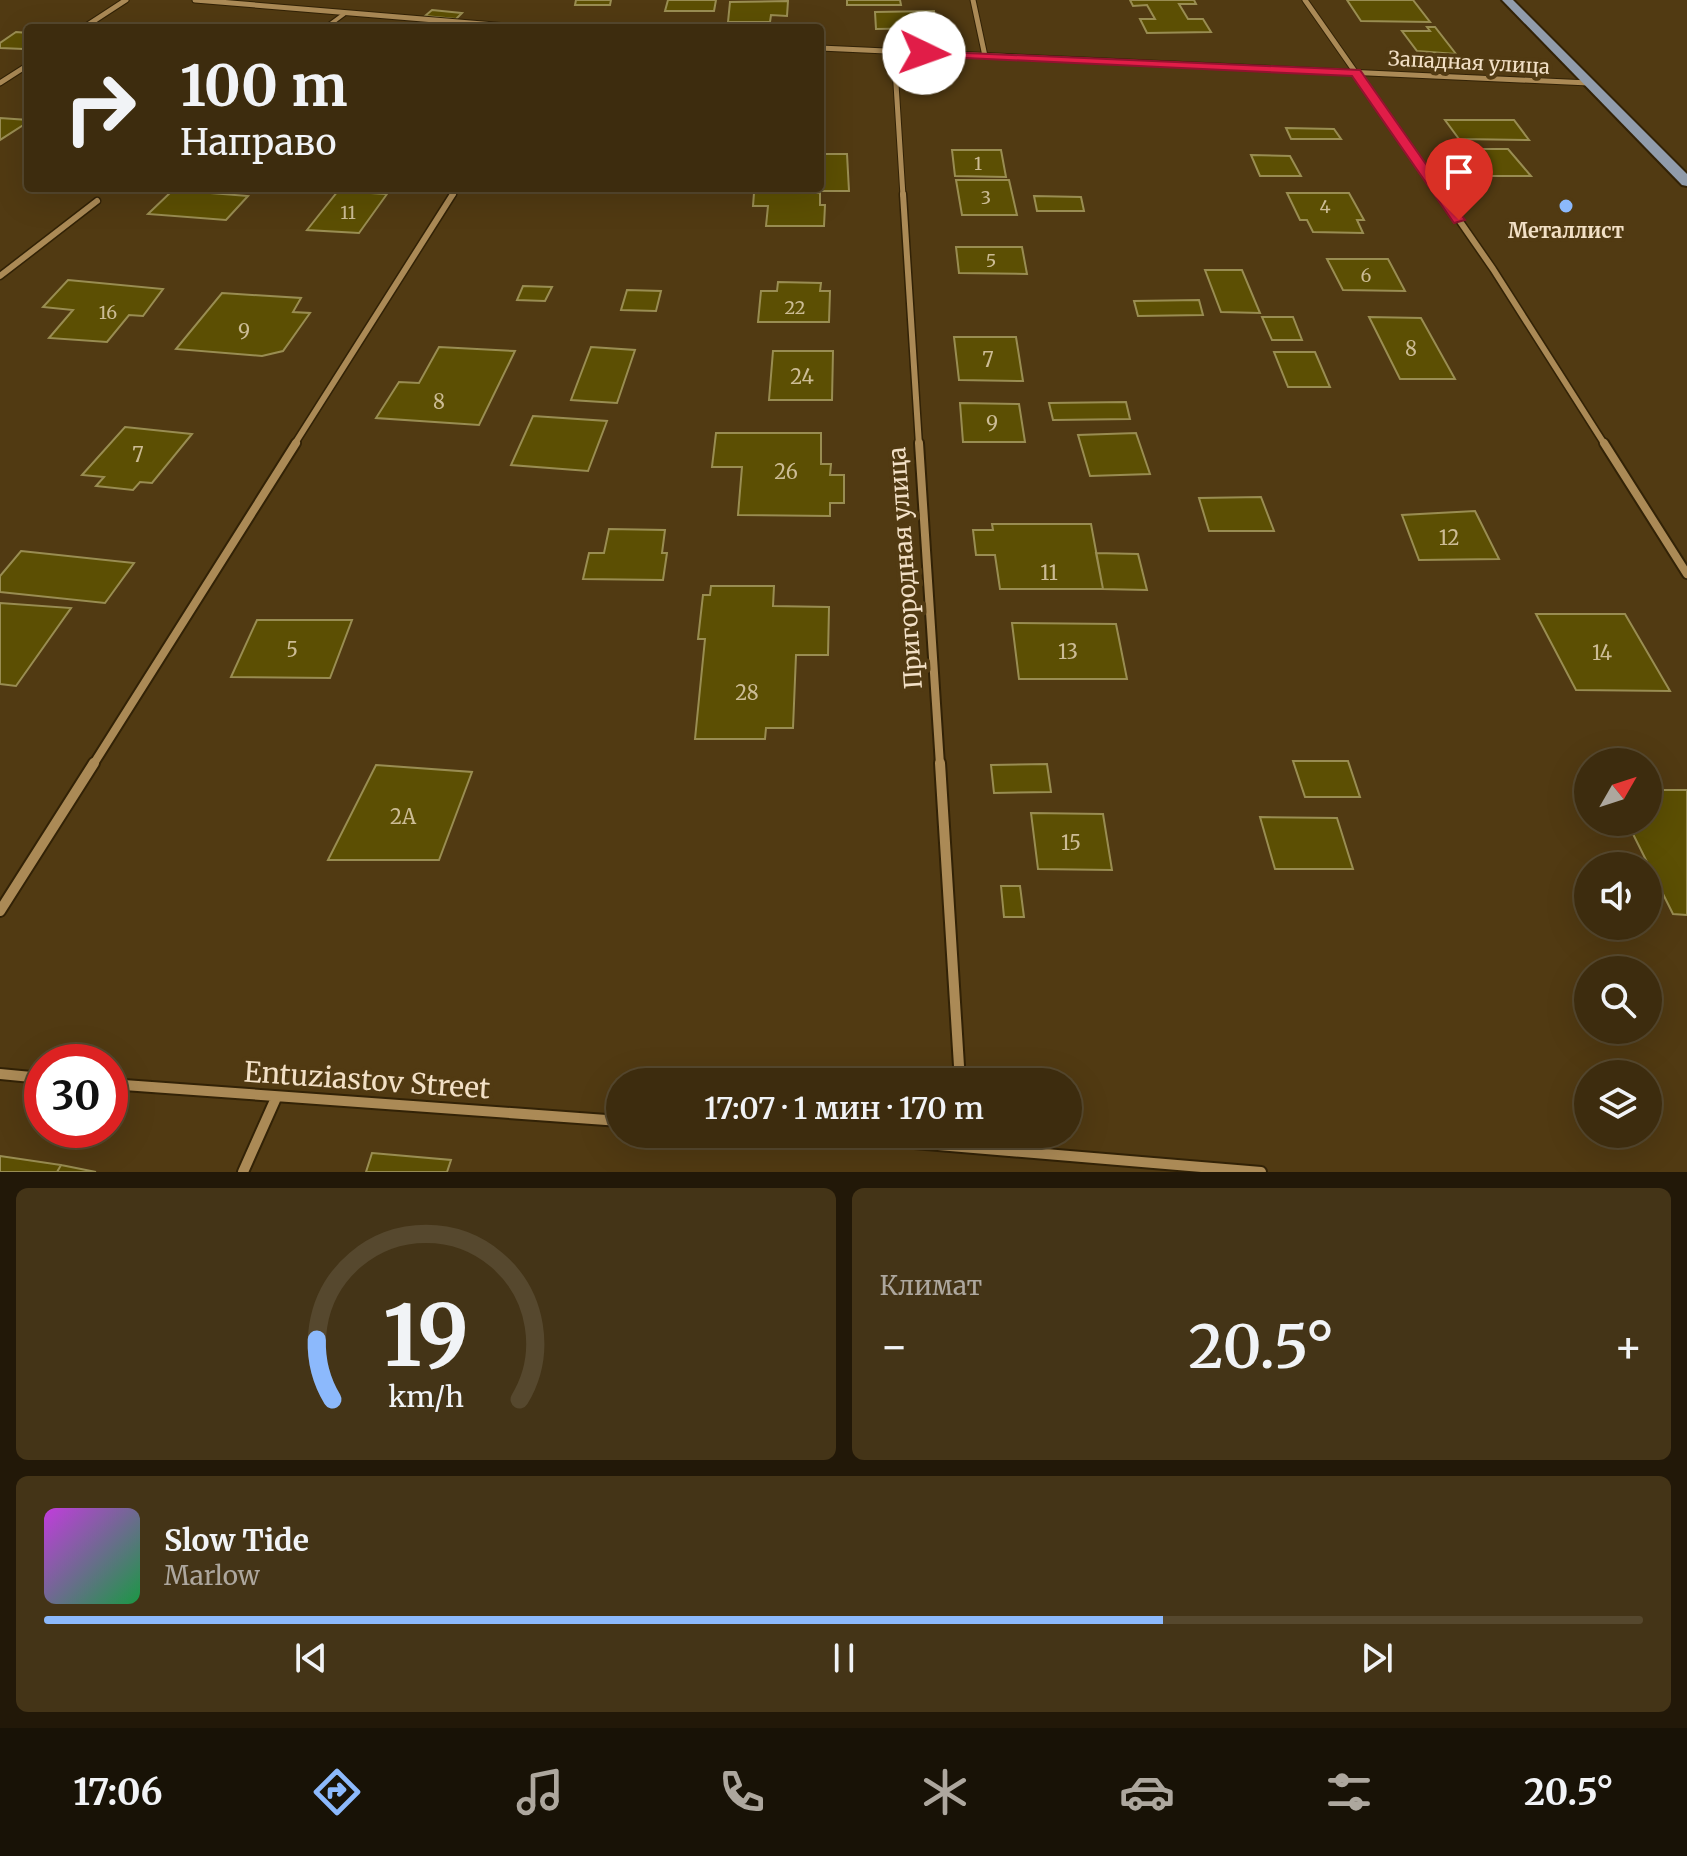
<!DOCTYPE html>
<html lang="ru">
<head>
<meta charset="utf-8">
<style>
  body { margin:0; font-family:Merriweather,serif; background:#443417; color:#f1f3f6; height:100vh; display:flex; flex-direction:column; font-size:30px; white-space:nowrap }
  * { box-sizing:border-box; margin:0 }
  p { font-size:26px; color:#ada79e }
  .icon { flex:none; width:44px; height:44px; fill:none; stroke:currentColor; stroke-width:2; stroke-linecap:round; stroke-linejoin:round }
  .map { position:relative; height:1172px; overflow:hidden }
  .details { display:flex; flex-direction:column; gap:16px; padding:16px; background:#221808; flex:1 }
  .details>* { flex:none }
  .top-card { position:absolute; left:24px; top:24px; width:800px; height:168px; border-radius:8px; box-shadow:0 8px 32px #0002,0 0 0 2px #56482e; background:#3d2c0e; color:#f1f3f6; overflow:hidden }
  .needle { width:52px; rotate:51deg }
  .buttons { position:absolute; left:1574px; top:748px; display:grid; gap:16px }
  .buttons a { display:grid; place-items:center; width:88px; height:88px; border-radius:50%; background:#3d2c0e; box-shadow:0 8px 32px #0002,0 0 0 2px #56482e; font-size:40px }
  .speed { position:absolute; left:24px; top:1044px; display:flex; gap:16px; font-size:40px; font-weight:700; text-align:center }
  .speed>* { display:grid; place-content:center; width:104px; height:104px; border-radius:50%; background:#3d2c0e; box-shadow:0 8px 32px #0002,0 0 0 2px #56482e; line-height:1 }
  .speed .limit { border:12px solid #d22; background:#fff; color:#111 }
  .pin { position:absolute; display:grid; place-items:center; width:68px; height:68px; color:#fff; margin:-82px -34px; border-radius:50% 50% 50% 0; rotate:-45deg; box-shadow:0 0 8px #0007 }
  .pin .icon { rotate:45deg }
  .me { position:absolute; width:88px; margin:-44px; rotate:93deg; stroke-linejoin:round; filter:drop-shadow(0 0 6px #0008) }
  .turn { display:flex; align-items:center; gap:28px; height:168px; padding:0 24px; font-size:36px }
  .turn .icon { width:104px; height:104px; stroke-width:2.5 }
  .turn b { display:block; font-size:56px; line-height:68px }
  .big { font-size:60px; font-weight:600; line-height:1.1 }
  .details .card { flex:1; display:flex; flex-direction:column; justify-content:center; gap:12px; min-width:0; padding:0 28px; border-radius:12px; background:#443417 }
  .details .dial { align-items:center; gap:0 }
  .dial svg { height:208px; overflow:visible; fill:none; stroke:#56482e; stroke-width:7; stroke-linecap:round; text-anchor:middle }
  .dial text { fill:#f1f3f6; stroke:none }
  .song { display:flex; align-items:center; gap:24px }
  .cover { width:96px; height:96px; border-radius:12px; background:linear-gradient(135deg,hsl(290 70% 55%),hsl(140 70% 35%)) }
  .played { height:8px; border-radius:4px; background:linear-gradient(90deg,#8cb9fc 70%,#56482e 70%) }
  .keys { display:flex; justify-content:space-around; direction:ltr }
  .heat { display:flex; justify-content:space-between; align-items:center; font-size:44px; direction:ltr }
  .details .tiles { flex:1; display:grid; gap:16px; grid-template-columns:1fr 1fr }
  .card:last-child { grid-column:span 2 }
  .trip { position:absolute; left:606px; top:1068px; width:476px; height:80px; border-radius:40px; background:#3d2c0e; box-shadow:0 8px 32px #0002,0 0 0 2px #56482e; font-weight:600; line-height:80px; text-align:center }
  .tabs { display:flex; height:128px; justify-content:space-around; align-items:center; background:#181206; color:#ada79e }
  .tabs .icon { width:56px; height:56px }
  .tabs .on { color:#8cb9fc }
  .tabs b { font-size:36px; color:#f1f3f6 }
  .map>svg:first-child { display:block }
  .building { fill:#5c4f03; stroke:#998d52; stroke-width:2 }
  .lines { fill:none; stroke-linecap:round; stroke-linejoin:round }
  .lane-casing { stroke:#322206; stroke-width:6 }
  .street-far3-casing { stroke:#322206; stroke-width:7 }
  .street-far2-casing { stroke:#322206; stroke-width:9 }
  .street-far1-casing { stroke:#322206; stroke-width:12 }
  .street-casing { stroke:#322206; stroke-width:14 }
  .primary-casing { stroke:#322206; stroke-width:4 }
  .lane { stroke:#ab8a56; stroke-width:4 }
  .street-far3 { stroke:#ab8a56; stroke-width:5 }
  .street-far2 { stroke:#ab8a56; stroke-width:6 }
  .street-far1 { stroke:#ab8a56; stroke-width:8 }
  .street { stroke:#ab8a56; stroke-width:10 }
  .primary { fill:#919cab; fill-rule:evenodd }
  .route { fill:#e11d48; stroke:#92132f; stroke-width:2 }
  .poi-dot { fill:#8cb9fc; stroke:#513a12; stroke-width:3 }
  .labels { text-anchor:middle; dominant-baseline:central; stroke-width:8; stroke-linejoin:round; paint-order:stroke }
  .far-number-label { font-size:18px; fill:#ccbc95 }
  .far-street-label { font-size:20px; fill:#f2e0c6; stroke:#513a12 }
  .far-poi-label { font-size:20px; font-weight:bold; fill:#f2e0c6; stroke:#513a12 }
  .number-label { font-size:20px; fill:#ccbc95 }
  .street-label { font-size:24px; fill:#f2e0c6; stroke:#513a12 }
  .near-street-label { font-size:28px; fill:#f2e0c6; stroke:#513a12 }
</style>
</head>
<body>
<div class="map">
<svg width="1687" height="1172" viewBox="0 0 1687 1172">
  <rect width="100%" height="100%" fill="#513a12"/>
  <path class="building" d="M576,0H611L610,5H575Z
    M668,0H716L714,11H665Z
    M847,0H900L901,5H847Z
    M1130,0H1194L1196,4H1179L1188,19H1203L1211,32L1147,33L1140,19H1155L1147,5L1133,6Z
    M1347,0H1413L1430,22L1361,21Z
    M788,1L787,16L771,15L770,22H728L730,2Z
    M432,10L462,13L456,19L425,16Z
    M934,11L936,28L876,29L875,12Z
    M1427,27H1435L1456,54L1417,51L1402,31H1430Z
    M16,32L28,33V47L24,49L0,48V43Z
    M0,118L28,120V122L0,140Z
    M1445,120H1514L1529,140L1459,139Z
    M1286,128L1334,129L1341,139H1291Z
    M1462,149H1508L1531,176H1483Z
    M952,150H1001L1006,177L955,176Z
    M820,154H847L849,191H789V188H820Z
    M1251,155L1290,156L1301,176H1260Z
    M956,180H1009L1017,215H962Z
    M173,190L248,196L226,220L148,214Z
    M338,191L387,194L359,233L307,230Z
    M754,193H820V205H825L824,226H766L768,206H753Z
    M1287,193H1349L1364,220H1357L1363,233L1313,232L1307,220H1300Z
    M1034,196L1081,197L1084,211H1037Z
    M956,247H1022L1027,274L959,273Z
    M1327,259H1388L1405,291L1343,290Z
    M1205,270H1242L1260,313L1221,312Z
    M68,280L163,289L143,316L129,315L107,342L49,338L73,310L43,307Z
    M778,282L821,283L820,291H830L829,322H758L761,291H777Z
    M523,286L552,287L545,301L517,300Z
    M627,290L661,291L656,311L621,310Z
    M222,293L301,298L293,312L310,313L283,351L262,356L176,349Z
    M1199,300L1203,315L1138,316L1134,301Z
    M1262,317H1293L1302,340H1272Z
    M1369,317L1421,318L1455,379H1400Z
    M954,337H1016L1023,381L959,380Z
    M439,347L515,351L479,425L376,418L399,382L419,383Z
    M591,347L635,350L617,403L571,400Z
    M773,351H833L832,400H769Z
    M1274,352H1315L1330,387H1288Z
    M1126,402L1130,419L1053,420L1049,403Z
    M960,403L1019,404L1025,442H963Z
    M533,416L607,421L588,471L511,465Z
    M125,427L192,434L152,483L140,482L133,490L96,486L104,477L82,475Z
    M716,433H821V464H831L830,475H844V503H830V516L738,515L742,467H712Z
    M1136,433L1150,474L1090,476L1078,435Z
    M1261,497L1274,531H1209L1199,498Z
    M1475,511L1499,559L1419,560L1402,515Z
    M992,524H1091L1103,589H1000L995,555H976L973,530H993Z
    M609,529L665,530L662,553H667L663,580L583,579L589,553H604Z
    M21,551L134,563L105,603L0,592V576Z
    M1096,553L1138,554L1147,590L1103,589Z
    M711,586H774L773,606L829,607L828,655H796L793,728H766L765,739H695L705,639H698L703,595H710Z
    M0,603L71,608L16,686L0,684Z
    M1536,614H1625L1670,691L1576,690Z
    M257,620H352L330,678L231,677Z
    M1012,623L1116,624L1127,679H1019Z
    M1293,761H1348L1360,797H1305Z
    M1047,764L1051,792L994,793L991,765Z
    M376,765L472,772L439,860H328Z
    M1648,790H1687V915L1673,914L1627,822H1648Z
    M1031,813L1103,814L1112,870L1038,869Z
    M1260,817L1337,818L1353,869H1275Z
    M1001,886H1020L1024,917H1004Z
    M372,1153L451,1160L447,1172H366Z
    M0,1156L61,1165L57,1172H0Z
    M61,1165L96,1172H57Z"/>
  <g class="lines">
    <g class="lane-casing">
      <path id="lane" d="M325,28L344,14"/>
    </g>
    <g class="street-far3-casing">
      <path id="street-far3" d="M195,0L532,28
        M973,0L985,56
        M1305,0L1442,196
        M83,28L126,0
        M820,48L1589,83
        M894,52L903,196
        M0,83L28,65
        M452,196L457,188"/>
    </g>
    <g class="street-far2-casing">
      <path id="street-far2" d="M903,194L919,445
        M1441,194L1493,269L1605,445
        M0,276L97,201
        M294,445L453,194"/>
    </g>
    <g class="street-far1-casing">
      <path id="street-far1" d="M919,443L940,765
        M1604,443L1687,574
        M93,765L296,443"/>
    </g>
    <g class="street-casing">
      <path id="street" d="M940,763L960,1082
        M0,911L94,763
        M0,1074L42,1078
        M110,1084L620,1121
        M807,1134L1261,1172
        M243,1172L276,1098"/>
    </g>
    <g class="primary-casing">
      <path id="primary" d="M1502,0H1513L1687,174V186L1682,185Z"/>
    </g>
    <use href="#lane" class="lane"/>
    <use href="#street-far3" class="street-far3"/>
    <use href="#street-far2" class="street-far2"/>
    <use href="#street-far1" class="street-far1"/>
    <use href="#street" class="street"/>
    <use href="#primary" class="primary"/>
  </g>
  <path class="route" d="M921,51L1360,70L1465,220L1454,223L1352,76L924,56L921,55Z"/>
  <circle class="poi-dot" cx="1566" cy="206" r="8"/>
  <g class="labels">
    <g class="far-number-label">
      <text x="978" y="163">1</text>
      <text x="986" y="197">3</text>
      <text x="1325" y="206">4</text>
      <text x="348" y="212">11</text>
      <text x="991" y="260">5</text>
      <text x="1366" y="275">6</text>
      <text x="795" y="307">22</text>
      <text x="108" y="312">16</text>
    </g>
    <g class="far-street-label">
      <text transform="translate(1469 62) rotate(3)">Западная улица</text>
    </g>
    <g class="far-poi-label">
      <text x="1566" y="230">Металлист</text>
    </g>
    <g class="number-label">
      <text x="244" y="331">9</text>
      <text x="1411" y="348">8</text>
      <text x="988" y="359">7</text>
      <text x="802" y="376">24</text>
      <text x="439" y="401">8</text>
      <text x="992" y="423">9</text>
      <text x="138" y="454">7</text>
      <text x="786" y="471">26</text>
      <text x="1449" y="537">12</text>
      <text x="1049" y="572">11</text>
      <text x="292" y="649">5</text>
      <text x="1068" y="651">13</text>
      <text x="1602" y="652">14</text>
      <text x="747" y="692">28</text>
      <text x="403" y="816">2А</text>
      <text x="1071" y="842">15</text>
    </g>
    <g class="street-label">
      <text transform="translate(905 568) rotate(-94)">Пригородная улица</text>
    </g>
    <g class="near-street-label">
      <text transform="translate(367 1080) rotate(4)">Entuziastov Street</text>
    </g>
  </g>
</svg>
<div class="buttons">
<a><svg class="needle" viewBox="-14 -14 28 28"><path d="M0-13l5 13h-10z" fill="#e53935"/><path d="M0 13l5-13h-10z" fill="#ada79e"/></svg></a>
<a><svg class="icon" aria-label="sound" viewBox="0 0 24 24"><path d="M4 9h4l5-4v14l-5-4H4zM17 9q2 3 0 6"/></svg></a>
<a><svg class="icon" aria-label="search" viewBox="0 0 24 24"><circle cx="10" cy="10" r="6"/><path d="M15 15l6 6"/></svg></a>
<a><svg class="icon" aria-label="layers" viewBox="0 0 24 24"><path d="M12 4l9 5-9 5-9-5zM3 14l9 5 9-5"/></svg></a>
</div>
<div class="speed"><div class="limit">30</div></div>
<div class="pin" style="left:1459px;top:220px;background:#d93025"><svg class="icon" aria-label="arrive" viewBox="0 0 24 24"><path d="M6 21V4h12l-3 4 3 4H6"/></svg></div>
<svg class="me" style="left:924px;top:53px" viewBox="-20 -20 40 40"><circle r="19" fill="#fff"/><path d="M0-13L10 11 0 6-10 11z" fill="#e11d48"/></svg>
<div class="trip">17:07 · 1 мин · 170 m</div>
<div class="top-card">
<div class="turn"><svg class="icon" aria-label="right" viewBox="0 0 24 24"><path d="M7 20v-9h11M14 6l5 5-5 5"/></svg><div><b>100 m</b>Направо</div></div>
</div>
</div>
<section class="details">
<div class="tiles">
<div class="card dial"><svg viewBox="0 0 100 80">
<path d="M14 69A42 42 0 1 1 86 69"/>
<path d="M14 69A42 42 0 0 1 8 46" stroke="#8cb9fc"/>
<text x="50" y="56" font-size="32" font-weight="700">19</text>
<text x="50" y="72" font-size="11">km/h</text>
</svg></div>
<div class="card"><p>Климат</p>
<div class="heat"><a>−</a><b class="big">20.5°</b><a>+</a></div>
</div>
<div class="card">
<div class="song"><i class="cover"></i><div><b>Slow Tide</b><p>Marlow</p></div></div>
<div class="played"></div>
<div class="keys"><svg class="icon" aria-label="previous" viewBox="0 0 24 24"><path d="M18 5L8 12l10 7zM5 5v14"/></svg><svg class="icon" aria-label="pause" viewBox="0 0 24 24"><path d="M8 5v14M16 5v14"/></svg><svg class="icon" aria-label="next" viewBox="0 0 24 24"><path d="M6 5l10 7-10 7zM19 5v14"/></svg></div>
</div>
</div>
</section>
<nav class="tabs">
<b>17:06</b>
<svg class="icon on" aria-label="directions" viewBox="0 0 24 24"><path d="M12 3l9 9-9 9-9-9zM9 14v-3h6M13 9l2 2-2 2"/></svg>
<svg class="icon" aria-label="music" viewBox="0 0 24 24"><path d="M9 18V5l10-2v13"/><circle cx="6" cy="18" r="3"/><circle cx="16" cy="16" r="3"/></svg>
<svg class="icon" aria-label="phone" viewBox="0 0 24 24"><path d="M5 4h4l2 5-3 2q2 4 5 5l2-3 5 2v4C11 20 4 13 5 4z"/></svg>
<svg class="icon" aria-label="climate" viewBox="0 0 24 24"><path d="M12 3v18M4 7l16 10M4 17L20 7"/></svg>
<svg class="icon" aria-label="car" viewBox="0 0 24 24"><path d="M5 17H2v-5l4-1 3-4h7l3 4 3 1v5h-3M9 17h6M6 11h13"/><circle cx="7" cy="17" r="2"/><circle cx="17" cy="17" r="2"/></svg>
<svg class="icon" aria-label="filters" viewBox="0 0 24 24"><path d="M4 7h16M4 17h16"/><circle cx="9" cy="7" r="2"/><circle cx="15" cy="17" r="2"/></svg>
<b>20.5°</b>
</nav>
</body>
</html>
